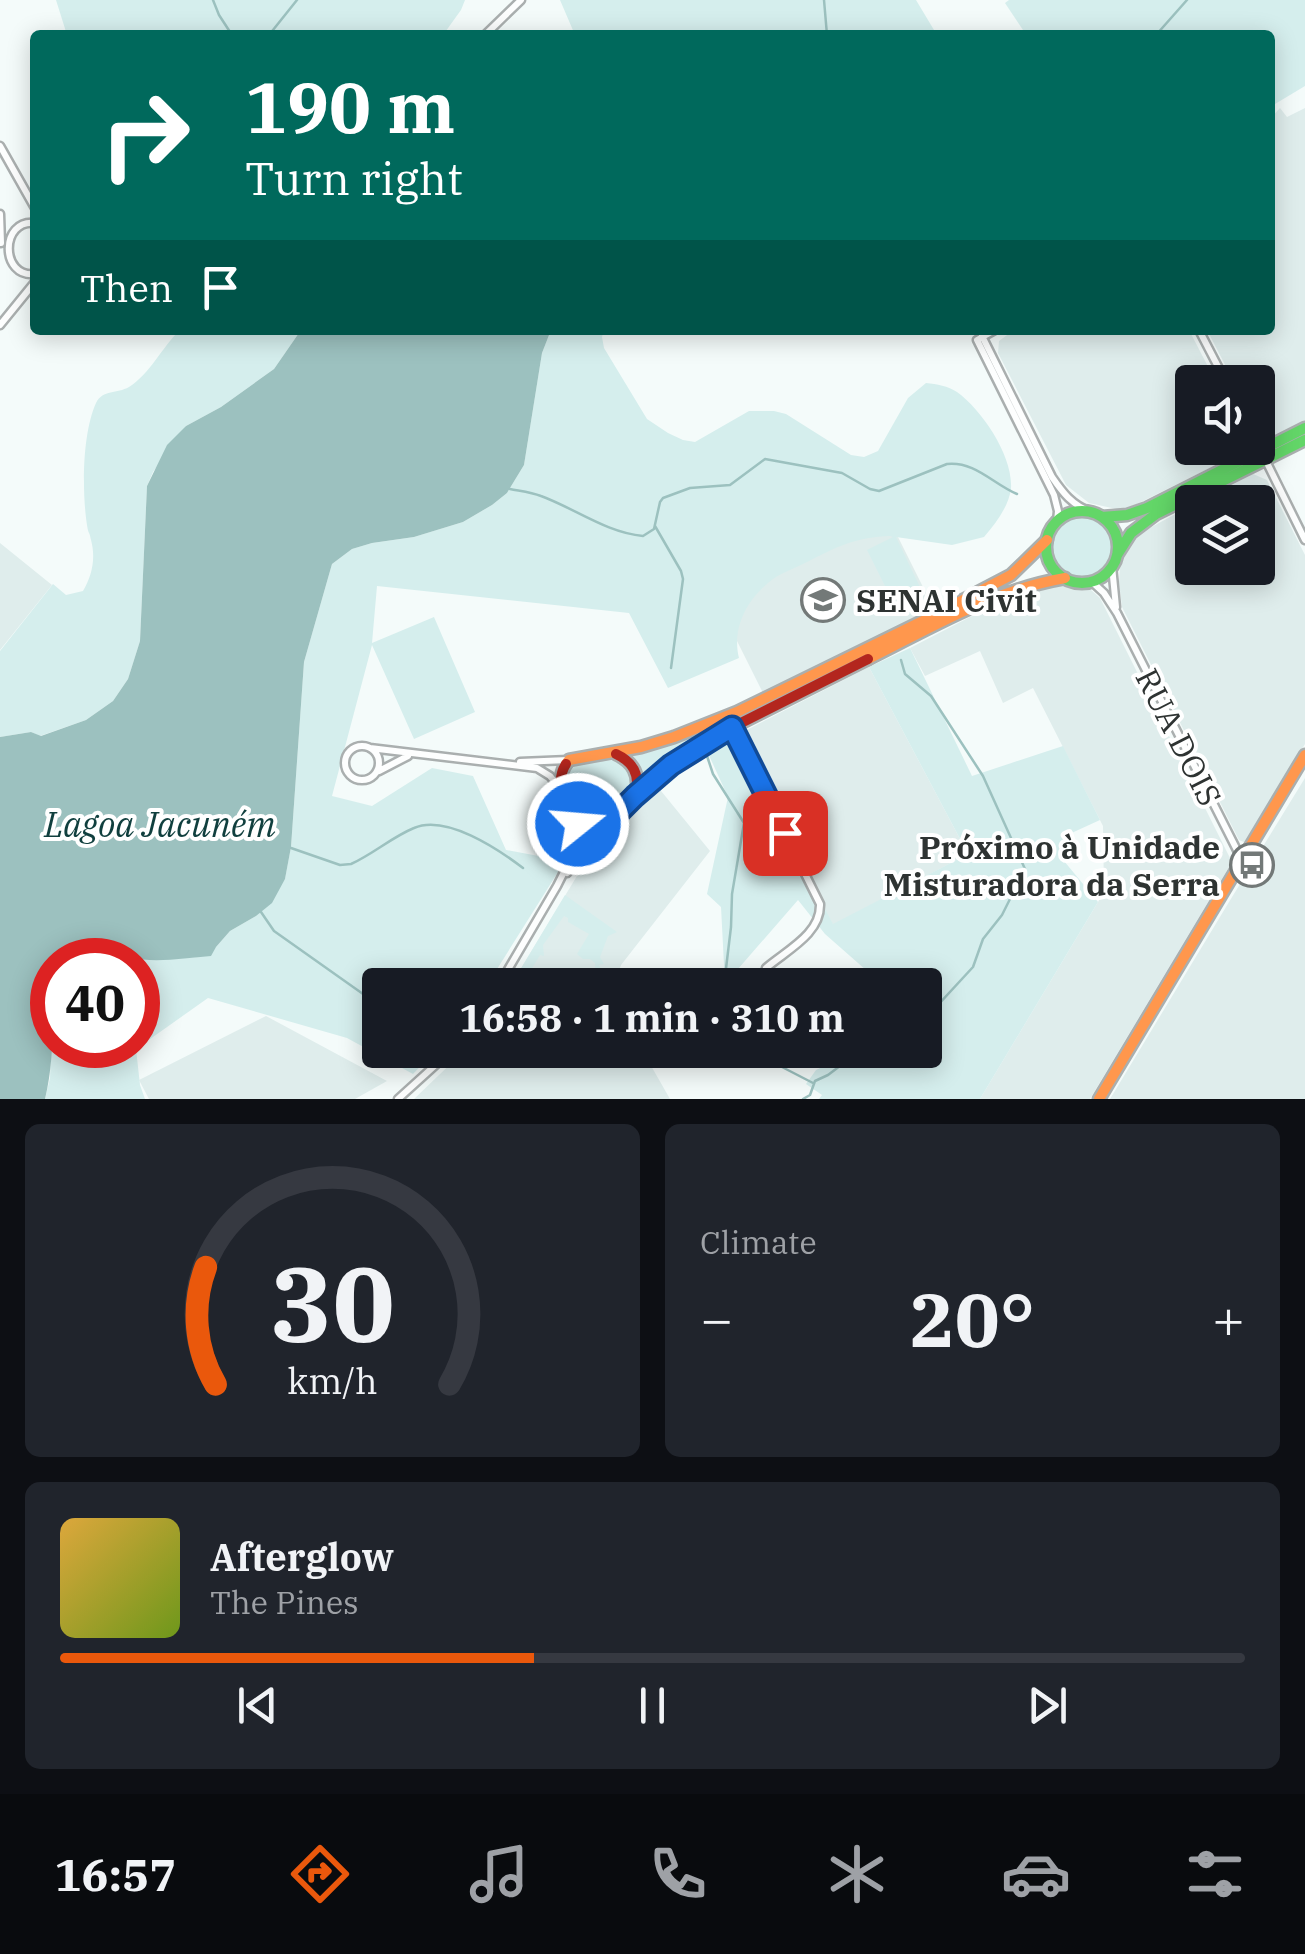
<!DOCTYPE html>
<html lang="en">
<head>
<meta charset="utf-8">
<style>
  body { margin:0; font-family:"IBM Plex Serif",serif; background:#20242c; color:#f1f3f6; height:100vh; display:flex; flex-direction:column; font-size:38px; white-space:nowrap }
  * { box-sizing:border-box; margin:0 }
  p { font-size:32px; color:#9ea1a6 }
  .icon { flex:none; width:55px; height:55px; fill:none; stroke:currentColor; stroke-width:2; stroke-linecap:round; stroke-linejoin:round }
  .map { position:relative; height:1099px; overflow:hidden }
  .drawer { display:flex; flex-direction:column; gap:25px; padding:25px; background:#0d0f14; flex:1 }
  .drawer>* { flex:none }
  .guide { position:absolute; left:30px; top:30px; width:1245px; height:305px; border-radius:10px; box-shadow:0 5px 25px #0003; background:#00695c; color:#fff; overflow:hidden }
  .buttons { position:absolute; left:1175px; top:365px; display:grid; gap:20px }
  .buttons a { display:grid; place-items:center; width:100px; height:100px; border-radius:10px; background:#171b24; box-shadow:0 5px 25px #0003; font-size:50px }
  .speed { position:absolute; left:30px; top:938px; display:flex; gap:20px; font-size:50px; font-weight:700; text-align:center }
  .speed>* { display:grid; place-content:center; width:130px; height:130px; border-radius:50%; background:#171b24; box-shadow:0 5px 25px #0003; line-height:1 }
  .speed .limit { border:15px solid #d22; background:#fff; color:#111 }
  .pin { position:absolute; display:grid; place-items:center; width:85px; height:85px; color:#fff; margin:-42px; border-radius:20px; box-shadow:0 5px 15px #0006 }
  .me { position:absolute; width:110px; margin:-55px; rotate:73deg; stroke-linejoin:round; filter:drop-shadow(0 0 8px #0008) }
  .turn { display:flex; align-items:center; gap:35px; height:210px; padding:0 50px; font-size:45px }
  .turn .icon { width:130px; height:130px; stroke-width:2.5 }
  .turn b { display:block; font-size:70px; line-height:85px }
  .then { display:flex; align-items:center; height:95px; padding:0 50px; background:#0003; gap:20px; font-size:38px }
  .big { font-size:75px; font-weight:800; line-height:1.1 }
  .drawer .tile { flex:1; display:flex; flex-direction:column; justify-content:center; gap:15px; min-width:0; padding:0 35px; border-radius:15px; background:#20242c }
  .drawer .dial { align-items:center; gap:0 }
  .dial svg { height:260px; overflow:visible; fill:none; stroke:#363941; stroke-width:7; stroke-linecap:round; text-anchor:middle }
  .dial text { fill:#f1f3f6; stroke:none }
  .song { display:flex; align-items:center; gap:30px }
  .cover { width:120px; height:120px; border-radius:15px; background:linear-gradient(135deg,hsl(40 70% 55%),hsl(80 70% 35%)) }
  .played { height:10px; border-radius:5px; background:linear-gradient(90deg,#ea580c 40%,#363941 40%) }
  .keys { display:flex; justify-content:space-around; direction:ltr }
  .heat { display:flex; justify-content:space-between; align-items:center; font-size:55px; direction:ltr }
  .drawer .tiles { flex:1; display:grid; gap:25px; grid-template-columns:1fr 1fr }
  .tile:last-child { grid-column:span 2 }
  .trip { position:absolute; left:362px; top:968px; width:580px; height:100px; border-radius:10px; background:#171b24; box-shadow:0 5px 25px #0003; font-weight:800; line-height:100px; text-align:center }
  .dock { display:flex; height:160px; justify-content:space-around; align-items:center; background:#090b0e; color:#9ea1a6 }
  .dock .icon { width:70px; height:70px }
  .dock .selected { color:#ea580c }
  .dock b { font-size:45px; color:#f1f3f6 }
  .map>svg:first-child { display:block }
  .built { fill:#dfedec }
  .green { fill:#d5eeed }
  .water { fill:#9cc1bf }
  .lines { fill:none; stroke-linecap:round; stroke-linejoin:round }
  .stream { stroke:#9cc1bf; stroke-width:2.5 }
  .street-casing { stroke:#aaafaf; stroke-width:11 }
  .fast-casing { stroke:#aaafaf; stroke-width:15 }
  .slow-casing { stroke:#aaafaf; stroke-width:15 }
  .jam-casing { stroke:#aaafaf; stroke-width:15 }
  .street { stroke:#fdfefe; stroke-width:6 }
  .fast { stroke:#63d668; stroke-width:10 }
  .slow { stroke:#ff974d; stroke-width:10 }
  .jam { stroke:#b3261e; stroke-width:10 }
  .route-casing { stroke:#114b97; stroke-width:25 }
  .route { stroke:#1a73e8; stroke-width:18 }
  .labels { text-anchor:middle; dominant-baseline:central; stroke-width:8; stroke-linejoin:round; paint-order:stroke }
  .poi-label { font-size:32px; font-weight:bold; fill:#2e3332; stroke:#fff; text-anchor:start }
  .street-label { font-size:32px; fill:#2e3332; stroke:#fff }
  .water-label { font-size:35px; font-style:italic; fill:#103f3e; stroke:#fff }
</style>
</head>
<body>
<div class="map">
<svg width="1305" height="1099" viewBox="0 0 1305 1099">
  <rect width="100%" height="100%" fill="#f4fbfa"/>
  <path class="built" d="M1280,108L1287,117L1305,108V422L1270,439L1263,437L1258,427V382H1234L1207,330H1270V119Z
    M1014,330H1189L1216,382H1192V448H1250L1135,505L1121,510L1089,503L1066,485L998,353L999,341Z
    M1253,474L1267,480L1305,555V744L1246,843L1239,840L1122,607L1119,582L1120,566L1131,542L1146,530L1192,505V568H1258V502H1198Z
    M883,507L934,609L763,693L712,591Z
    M0,543L52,585L0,650Z
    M1061,585L1091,590L1100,598L1232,862L1090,1099H980L1104,892L1103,826L1033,688L1003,703L980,651L925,676L910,648L1001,601L1036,590Z
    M869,667L968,854L833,925L735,736Z
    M1305,778V1099H1110L1229,902Z
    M657,786L710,851L621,965L614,985H511L583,866L630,811Z
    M266,1016L387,1081L355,1099H149L139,1080Z
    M465,1050H642L670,1099H414Z"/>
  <path class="green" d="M56,0H465L461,10L443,35H67Z
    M560,0H916L937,35H575Z
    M1009,0H1305V86L1275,104L1270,111V35H1004L1023,30L1005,3Z
    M180,330H301L274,369L221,407L186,426L153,472L147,486L140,641L128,679L113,701L86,720L40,736L31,732L0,737V651L53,584L66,595L83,591C92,576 96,558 91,540C89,529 89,537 87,525C82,493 82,434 96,403C103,389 117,394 129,387C150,374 162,347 180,330Z
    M551,330H604L602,337L604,348L647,419L668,433L683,440L695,442L749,411H774L786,414L851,455L864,457L878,451L908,398L926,383C937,384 948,386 957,392C982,410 1013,456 1011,488C1009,506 996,523 984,537L952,545L896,537L920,587L892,600L867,550L893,537L890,536C857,537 838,546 809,561C796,568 779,573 768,583C745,602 732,630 739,658L668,688L629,613L377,586L372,643L434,617L475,712L414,739L372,645L332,796L372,806L432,768L473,776L506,850L565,861L487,985H380V1050H436L413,1074L347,1038L208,998L136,1049L140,1085L145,1099H45L50,1078L52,1035V1045H138V960H86L102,947L115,954L148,960L197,957L216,947L230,931L256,916L285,879L291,847L304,662L332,564L352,549L372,543L414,537L463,522L492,505L507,493L524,465L542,353Z
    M1052 547a30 30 0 1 1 60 0a30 30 0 1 1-60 0Z
    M910,648L972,776L1063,746L1100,820L1065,836L1064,861L1098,902L980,1099H819L822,1095L806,1084L816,1070L857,1050H925V985H883L825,934L798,900L725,984L721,907L707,894L728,797L707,751L735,736L833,924L968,854L869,667Z
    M815,678L816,681L711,734L646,782L642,780L639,767L632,757L633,754C699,737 755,709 815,678Z
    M613,760C630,763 633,772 633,787C626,799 609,825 594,825C577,826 555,782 567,769C576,759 601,761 613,760Z
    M565,895L617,932L608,936L600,957L604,964L599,965L602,971L596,985H593L594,981H591L596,977L595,963L590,959H583L577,954L589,934L568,922V918L564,916L543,945L544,956L540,955L522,985H511Z"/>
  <path class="water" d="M301,330H551L542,353L524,465L507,493L492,505L463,522L414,537L372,543L352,549L332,564L304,662L291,847L285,879L272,903L256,916L230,931L216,947L211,956C175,959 135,967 102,947L86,960H52C52,1006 56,1054 45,1099H0V737L31,732L41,736L86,720L113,701L128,679L140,641L147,486L167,445L186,426L221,407L274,369Z"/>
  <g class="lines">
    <path class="stream" d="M213,0L219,15L232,35
      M824,0L827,35
      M269,35L297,0
      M1156,35L1187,0
      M510,489C520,491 531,492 541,496C574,508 607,533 643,536L654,529L660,502L663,498L690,488L730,485L765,459L842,473L870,489L879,491L947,464C975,461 993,484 1017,494
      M655,526L681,571L683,579L671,668
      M901,660L905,674L931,696L983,776L1025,869L1002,915L983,939L973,967L925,1019
      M706,753L713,774L744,823L732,894L731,927L724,985
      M291,848L340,865L351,864C373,854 392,837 414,828C446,814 498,849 523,868
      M261,912L274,931L380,1006
      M407,1050L411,1057
      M766,1050L782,1067L813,1083
      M803,1099L810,1095L815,1081L828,1075L861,1050"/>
    <g class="street-casing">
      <path id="street" d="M485,35L521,0
        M0,146L35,208
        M0,214L1,243
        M35,223C0,219 0,278 35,274
        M0,325L35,282
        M995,330L977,340L1054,495L1058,511L1057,522
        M1199,330L1226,382
        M982,336L1052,477C1063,493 1072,505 1091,512
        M1265,459L1305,540
        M1112,566L1116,607
        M1091,581L1104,593L1117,613L1242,860
        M732,727L820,904C821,934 787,950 766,968
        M345 763a17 17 0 1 1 34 0a17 17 0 1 1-34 0Z
        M370,748L537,768L550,776L559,787
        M520,762L568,760
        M379,771L408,756
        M567,873L603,829
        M499,985L557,886L574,852L578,839L576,822
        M398,1099L452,1050"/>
    </g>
    <g class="fast-casing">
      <path id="fast" d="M1046 547a36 36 0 1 1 72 0a36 36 0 1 1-72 0Z
        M1102,517L1127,515L1147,508L1305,428
        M1117,555L1131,533L1156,514L1305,440"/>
    </g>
    <g class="slow-casing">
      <path id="slow" d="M868,659C934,626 991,591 1065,578
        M566,764L569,760L641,747L674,737L737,712L927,619L1011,575L1047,540
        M1099,1099L1305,755"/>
    </g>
    <g class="jam-casing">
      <path id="jam" d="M616,754C633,762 640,774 636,793
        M566,764C553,784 567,812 584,826L603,827L659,775L719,734L868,659"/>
    </g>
    <use href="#street" class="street"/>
    <use href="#fast" class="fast"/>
    <use href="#slow" class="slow"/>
    <use href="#jam" class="jam"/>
  </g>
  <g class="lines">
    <g class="route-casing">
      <path id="route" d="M578,824L594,829L606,825L635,796L671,765L732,727L785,833"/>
    </g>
    <use href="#route" class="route"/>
  </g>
  <defs>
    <g id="university-ring" transform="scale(2.25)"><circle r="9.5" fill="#fff" stroke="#737978" stroke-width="1.5"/><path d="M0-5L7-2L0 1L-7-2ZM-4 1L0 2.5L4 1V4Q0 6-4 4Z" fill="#737978"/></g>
    <g id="bus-ring" transform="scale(2.25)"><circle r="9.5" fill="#fff" stroke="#737978" stroke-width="1.5"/><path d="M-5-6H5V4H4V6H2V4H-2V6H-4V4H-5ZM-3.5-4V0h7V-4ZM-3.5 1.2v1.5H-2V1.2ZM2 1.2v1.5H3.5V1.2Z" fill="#737978"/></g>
  </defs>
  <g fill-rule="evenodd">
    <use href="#university-ring" x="823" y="600"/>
    <use href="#bus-ring" x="1252" y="865"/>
  </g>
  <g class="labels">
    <g class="poi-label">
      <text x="856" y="600">SENAI Civit</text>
      <text x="1220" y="847" text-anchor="end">Próximo à Unidade<tspan x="1220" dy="37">Misturadora da Serra</tspan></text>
    </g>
    <g class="street-label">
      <text transform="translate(1179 737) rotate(63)">RUA DOIS</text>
    </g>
    <g class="water-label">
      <text x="160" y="824">Lagoa Jacuném</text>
    </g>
  </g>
</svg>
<div class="buttons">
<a><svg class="icon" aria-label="sound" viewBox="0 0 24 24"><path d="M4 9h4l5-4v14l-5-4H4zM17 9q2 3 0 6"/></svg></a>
<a><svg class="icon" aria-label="layers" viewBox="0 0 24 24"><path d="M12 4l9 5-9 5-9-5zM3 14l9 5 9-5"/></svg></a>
</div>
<div class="speed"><div class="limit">40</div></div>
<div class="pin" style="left:785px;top:833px;background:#d93025"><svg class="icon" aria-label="arrive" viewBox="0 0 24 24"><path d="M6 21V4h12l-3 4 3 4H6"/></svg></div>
<svg class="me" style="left:578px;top:824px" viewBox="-20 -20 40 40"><circle r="17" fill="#1a73e8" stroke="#fff" stroke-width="3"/><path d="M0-11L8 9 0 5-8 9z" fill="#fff"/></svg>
<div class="trip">16:58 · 1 min · 310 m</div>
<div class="guide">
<div class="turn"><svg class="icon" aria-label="right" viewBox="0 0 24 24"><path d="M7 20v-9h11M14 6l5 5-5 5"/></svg><div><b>190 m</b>Turn right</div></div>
<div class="then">Then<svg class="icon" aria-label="arrive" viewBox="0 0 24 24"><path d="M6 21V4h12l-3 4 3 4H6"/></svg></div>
</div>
</div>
<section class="drawer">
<div class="tiles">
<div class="tile dial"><svg viewBox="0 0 100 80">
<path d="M14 69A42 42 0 1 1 86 69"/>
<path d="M14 69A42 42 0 0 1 11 33" stroke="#ea580c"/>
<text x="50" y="56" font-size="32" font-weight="700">30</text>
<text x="50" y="72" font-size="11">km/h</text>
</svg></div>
<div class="tile"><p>Climate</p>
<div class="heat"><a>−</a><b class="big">20°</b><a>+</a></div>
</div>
<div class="tile">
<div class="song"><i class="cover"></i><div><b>Afterglow</b><p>The Pines</p></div></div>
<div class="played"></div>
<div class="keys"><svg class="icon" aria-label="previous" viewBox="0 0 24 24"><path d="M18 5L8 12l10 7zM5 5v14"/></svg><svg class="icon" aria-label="pause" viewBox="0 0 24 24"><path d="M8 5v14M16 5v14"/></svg><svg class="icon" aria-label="next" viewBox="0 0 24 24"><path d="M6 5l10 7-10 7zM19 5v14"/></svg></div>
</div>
</div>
</section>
<nav class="dock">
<b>16:57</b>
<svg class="icon selected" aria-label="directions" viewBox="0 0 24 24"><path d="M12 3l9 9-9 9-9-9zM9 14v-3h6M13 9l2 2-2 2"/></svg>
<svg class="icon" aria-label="music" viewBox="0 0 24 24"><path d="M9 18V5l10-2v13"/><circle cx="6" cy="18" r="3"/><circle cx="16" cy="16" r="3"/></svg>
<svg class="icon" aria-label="phone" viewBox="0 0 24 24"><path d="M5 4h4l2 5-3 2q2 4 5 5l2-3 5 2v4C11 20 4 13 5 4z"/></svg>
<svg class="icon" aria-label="climate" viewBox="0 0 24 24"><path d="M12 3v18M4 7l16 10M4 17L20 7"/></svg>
<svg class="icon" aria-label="car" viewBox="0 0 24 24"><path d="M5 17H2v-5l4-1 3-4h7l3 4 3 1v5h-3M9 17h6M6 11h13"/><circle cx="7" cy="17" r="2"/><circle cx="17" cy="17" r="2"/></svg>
<svg class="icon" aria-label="filters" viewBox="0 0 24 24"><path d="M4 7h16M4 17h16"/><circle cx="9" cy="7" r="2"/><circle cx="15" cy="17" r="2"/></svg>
</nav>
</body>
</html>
